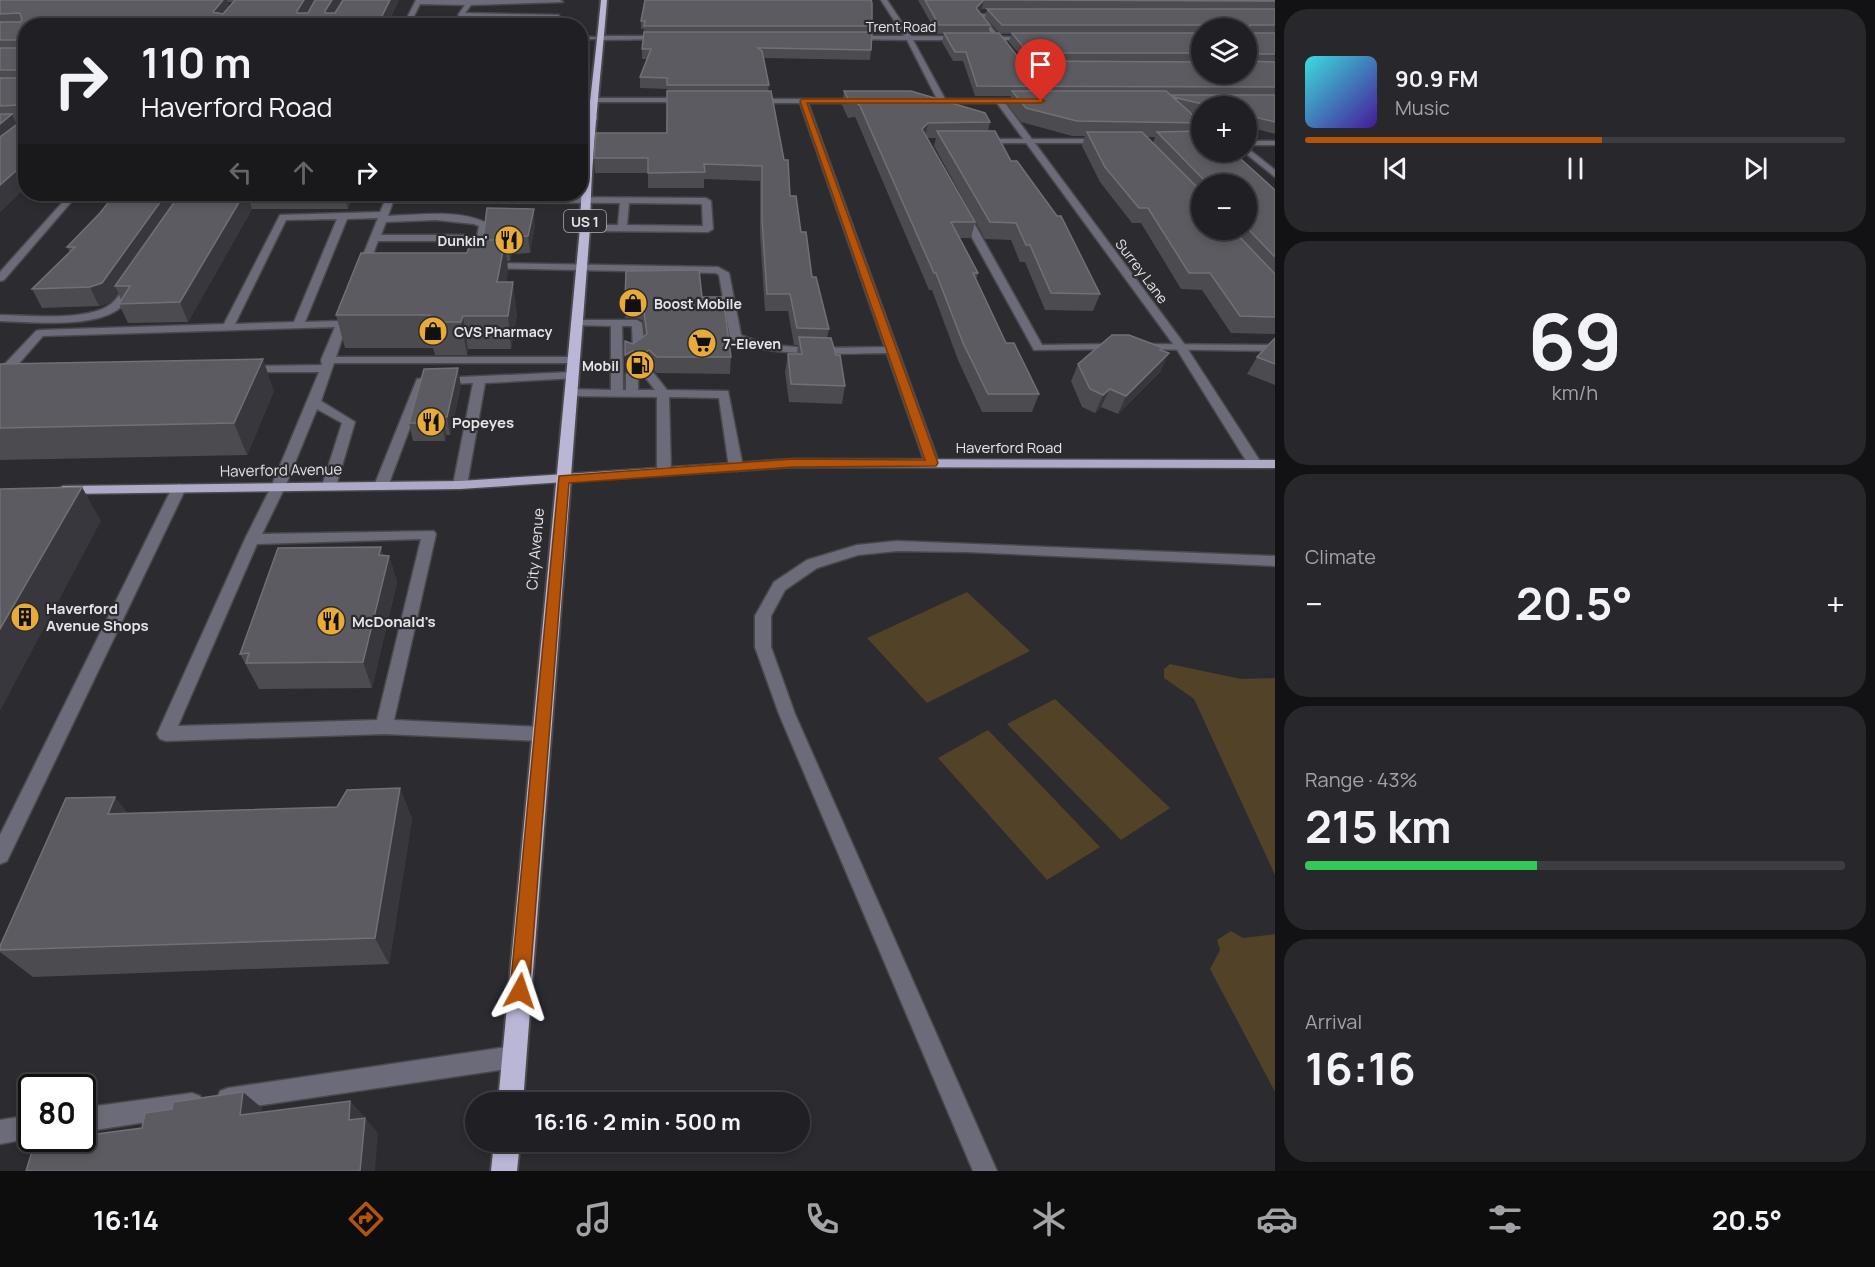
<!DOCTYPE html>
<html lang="en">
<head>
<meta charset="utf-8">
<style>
  body { margin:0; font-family:Manrope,sans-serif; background:#28282c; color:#f1f3f6; height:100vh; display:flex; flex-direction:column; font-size:22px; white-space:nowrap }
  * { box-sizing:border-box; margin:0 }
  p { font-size:20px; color:#a2a3a6 }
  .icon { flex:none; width:33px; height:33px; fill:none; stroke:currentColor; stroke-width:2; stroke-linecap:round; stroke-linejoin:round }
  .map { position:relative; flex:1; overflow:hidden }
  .drawer { display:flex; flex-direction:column; gap:9px; padding:9px; background:#121214; width:600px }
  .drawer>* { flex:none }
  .top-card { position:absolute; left:18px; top:18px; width:570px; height:183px; border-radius:24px; box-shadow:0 3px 9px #0003,0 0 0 2px #3d3e41; background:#202024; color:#f1f3f6; overflow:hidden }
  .controls { position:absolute; left:1191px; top:18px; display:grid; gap:12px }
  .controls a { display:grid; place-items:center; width:66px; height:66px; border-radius:50%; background:#202024; box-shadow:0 3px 9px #0003,0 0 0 2px #3d3e41; font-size:30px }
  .speed { position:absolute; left:18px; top:1074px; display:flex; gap:12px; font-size:30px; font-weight:700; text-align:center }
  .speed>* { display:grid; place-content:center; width:78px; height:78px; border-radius:50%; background:#202024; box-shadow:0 3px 9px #0003,0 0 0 2px #3d3e41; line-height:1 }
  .speed .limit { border:3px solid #111; border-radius:9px; background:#fff; color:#111 }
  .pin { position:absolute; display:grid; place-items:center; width:51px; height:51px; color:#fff; margin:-62px -26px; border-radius:50% 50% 50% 0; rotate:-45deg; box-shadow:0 0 6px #0007 }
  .pin .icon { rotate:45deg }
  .me { position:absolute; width:66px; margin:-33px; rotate:5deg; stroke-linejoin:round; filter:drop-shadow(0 0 4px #0008) }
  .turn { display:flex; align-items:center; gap:21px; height:126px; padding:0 24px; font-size:27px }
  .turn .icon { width:78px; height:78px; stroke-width:2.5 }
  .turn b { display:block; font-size:42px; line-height:51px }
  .lanes { display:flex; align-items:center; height:57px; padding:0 24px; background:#0003; justify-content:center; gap:30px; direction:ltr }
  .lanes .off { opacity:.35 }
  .big { font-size:45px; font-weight:700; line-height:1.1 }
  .drawer .card { flex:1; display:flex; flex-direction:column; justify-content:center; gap:9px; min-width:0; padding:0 21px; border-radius:24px; background:#28282c }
  .drawer .dial { align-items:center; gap:0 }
  .dial b { font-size:78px; line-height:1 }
  .song { display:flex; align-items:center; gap:18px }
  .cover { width:72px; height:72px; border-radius:9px; background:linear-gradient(135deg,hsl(180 70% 55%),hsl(260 70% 35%)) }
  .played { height:6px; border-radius:3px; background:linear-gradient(90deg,#b45309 55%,#3d3e41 55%) }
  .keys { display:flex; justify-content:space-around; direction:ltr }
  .heat { display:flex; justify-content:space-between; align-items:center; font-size:33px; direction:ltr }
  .charge { height:9px; border-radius:4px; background:linear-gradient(90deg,#34c759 43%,#3d3e41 0) }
  .trip { position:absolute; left:465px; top:1092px; width:345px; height:60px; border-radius:30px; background:#202024; box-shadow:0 3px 9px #0003,0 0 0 2px #3d3e41; font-weight:700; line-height:60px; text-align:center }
  .dock { display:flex; height:96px; justify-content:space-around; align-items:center; background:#0d0d0e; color:#a2a3a6 }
  .dock .icon { width:42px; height:42px }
  .dock .on { color:#b45309 }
  .dock b { font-size:27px; color:#f1f3f6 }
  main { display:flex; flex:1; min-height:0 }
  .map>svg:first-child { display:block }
  .green { fill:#514228 }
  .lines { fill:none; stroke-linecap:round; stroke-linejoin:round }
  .service-casing { stroke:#49494d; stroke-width:3 }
  .minor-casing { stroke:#49494d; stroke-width:3 }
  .primary-casing { stroke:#49494d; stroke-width:3 }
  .trunk-casing { stroke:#49494d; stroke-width:4 }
  .service { fill:#6c6b79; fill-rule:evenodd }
  .minor { fill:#6c6b79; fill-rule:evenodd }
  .primary { fill:#adaac7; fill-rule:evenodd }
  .trunk { fill:#bab6d6; fill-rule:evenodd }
  .wall { fill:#4c4b50; fill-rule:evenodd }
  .shaded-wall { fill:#38373d }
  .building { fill:#5c5b61; stroke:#727076; stroke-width:1.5 }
  .route { fill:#b45309; stroke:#753606; stroke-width:1.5 }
  .labels { text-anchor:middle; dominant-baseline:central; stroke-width:4.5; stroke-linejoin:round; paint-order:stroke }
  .far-street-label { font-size:14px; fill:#e5e4e8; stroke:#2b2b30 }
  .shield { fill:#2b2b30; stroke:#adacb1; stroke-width:1.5 }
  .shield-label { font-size:14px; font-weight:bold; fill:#e5e4e8 }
  .far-poi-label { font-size:14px; font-weight:bold; fill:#e5e4e8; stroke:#2b2b30; text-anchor:start }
  .poi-label { font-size:15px; font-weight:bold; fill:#e5e4e8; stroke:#2b2b30; text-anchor:start }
  .street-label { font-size:15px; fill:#e5e4e8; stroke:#2b2b30 }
</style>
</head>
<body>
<main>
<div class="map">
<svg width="1275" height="1171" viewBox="0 0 1275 1171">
  <rect width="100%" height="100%" fill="#2b2b30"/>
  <path class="green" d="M967,592L1030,651L927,703L867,638Z
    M1170,664L1241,679L1275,678V875L1194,699L1164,678V669Z
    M1055,699L1170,808L1121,840L1007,724Z
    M988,730L1100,847L1047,880L938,758Z
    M1231,931L1243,938L1275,934V1092L1210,969L1220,950L1217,940Z"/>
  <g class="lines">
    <g class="service-casing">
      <path id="service" d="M416,0H560L563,2L471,5L465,13L559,15L557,18L461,17L458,15L465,5L420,4L409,26H403Z
        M1007,12L1005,15L983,17L1000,38L997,40L976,15Z
        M580,36L604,38L580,40Z
        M580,133L596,135L580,137Z
        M982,139H1102L1106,141L1102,143H979V139Z
        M1246,141H1275V145H1246Z
        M388,194H396V196L706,198L711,201L713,229L708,232L585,231L580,228L585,225H618L620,203L393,202L388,216C420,215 458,209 487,223L483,258L478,261L473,258L479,226L474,224L436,220L386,222L381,235H464L469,238L464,241H378L367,270L358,272L357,270L378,218L347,219L305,322L338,321L340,316H348L349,318L336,357H573L579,360L573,363H334L321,401L355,422L336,486L329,490L322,486L342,423L317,409L285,487L262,534L434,531L436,534L394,720L541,727L547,729L550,734L547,739L541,741L384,734L166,741L160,739L157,734L245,539L271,487L319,372H247L241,369L247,366L322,365L321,360L335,327L43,336L14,369L19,372L17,374L0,375V369L36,331L40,330L224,324L280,215L380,212ZM629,203L702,204L703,226L627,225ZM337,219L294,322L235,324L286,220ZM421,539L377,720L178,726L257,544Z
        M961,212L969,214L1042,345L1116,344L1122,347L1120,349L1034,350L959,214Z
        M487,263L718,267L729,273L741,335C784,354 846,346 892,347L898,350L892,353C857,353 754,359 730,337L719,275L716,273L483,268L482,266Z
        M131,280L136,283C131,291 127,300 121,307C96,329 31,322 0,321V315C30,315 87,322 111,304C119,298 122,288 127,281Z
        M577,320H637L642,323L645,351L632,359L626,356L633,350L632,326H622L623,390H626V374L632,370L638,374V390H655L642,373L648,369L652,371L667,390L728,391L743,467L741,470L736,471L729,467L719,398L669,397L671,472L664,476L657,472V397L567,396V390L571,389L611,390V326L573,325L572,323Z
        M1140,344L1275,345V351L1136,349L1134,347Z
        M572,372L578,376L576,378L485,383L467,485L460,489L453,485L473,383L426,385L388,486L381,490L374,486L417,379Z
        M179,484L186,488L7,861L0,864V835L172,488Z
        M897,541L1275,556V566L967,552L897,551L858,555L817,568L785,590L771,616V647L795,714L997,1171H973L779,714L755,647V616L774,582L807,560L857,545Z
        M514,1046L522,1049L525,1057L522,1065L514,1068L228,1110L220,1107L217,1099L220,1091L228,1088Z
        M192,1093L200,1096L203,1104L200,1112L192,1115L82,1132V1108Z
        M32,1115V1138L0,1144V1120Z"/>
    </g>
    <g class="minor-casing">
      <path id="minor" d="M881,0H887L911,36L1032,37L1030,40H913L945,99H1033L1034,101L1030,103H1005L1185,345L1262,464L1260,467H1250L1176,348L997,103H919L918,101L937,99L907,40L851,39L853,36H904Z
        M664,36L666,39L601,40L598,38L601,36Z
        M592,98H685L689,100L685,102H595L591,100Z
        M751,99H862L866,101L862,103H808L939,463L937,466H927L925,463L800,103H751Z
        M597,116V120L580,121V117Z
        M1246,147L1275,170V177L1244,152H1246Z
        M70,194H78L4,280L0,281V272Z"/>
    </g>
    <g class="primary-casing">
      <path id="primary" d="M793,459L1275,460V468L793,467L460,489L63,494L56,490L63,486L460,481Z"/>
    </g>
    <g class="trunk-casing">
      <path id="trunk" d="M601,0H607C601,76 591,152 590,228L523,1102H498L580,228C582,152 594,76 601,0Z
        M494,1142H520L517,1171H491Z"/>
    </g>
    <use href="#service" class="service"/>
    <use href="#minor" class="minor"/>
    <use href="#primary" class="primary"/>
    <use href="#trunk" class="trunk"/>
  </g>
  <path class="wall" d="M0,0H399L387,26H26V187L0,212ZM228,2H233L229,7Z
    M918,0H1275V134L1246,126V106H1202V115L1190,112L1202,123L1198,131L1275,190V334L1231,333L1202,290L1181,289L1141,223H1132L1100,182L1082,146L1085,136H1072L1021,122L1008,105L1011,96H975L963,61H953L942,42L944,34H937ZM982,9H987L985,17L1000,34H1011L1009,42L1024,60L1018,57L988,33L990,25L979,12ZM1202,28H1246L1202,74ZM1147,137H1155L1153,143ZM1202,184H1246V230H1202Z
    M641,21L872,26L871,32V50L870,60L764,58L769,85L768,91L790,196L801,232L812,277L829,329L827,338L836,355L845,386L842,404L789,402L785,372L788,354H797L798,345H794L788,311H765L760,236V181L704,179V188H648V173H595L594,158L666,133L667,89L640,88V77L647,59H642V49L644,29H641Z
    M844,91L990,122L988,131L1011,161L1100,294L1093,311L1045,310L1025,262H1020L1011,240L985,239L934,146L936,138H927L975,222L971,238H960L978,273L976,280L1006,343L1039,394L1032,412H982L958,360L932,290H929L857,121L855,117L848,118L842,105Z
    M115,194H354L348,209H252L188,322L128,323L119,304L121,300L118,292L111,302L99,306L42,308L32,289L70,252L67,247L100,213Z
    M535,225L530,253L512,254L510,261H507L508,272L506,282L517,314L511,349H468L467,355H435L433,348H345L336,315L467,253L483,240Z
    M626,271L702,297L731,357L730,374L657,373L649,367L640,374L633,368L625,372L633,344L645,336L643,321L637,318H625Z
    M1275,338V385L1247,374L1257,357Z
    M1162,350L1161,371L1118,414L1101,407L1095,413L1082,407L1071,381L1078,364Z
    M0,364L274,391L247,455L0,460Z
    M461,386L450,435H446L445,441H413L409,423Z
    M381,547L383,556H389L397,582L372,688L259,689L240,654Z
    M400,788L412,819L389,964L33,977L0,952V946L128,813L337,807Z"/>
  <path class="shaded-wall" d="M223,0H227L230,10L218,26L213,12Z
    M304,0H316L300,25L297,11Z
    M332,0H344L328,25L325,11Z
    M390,0H399L387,26H377Z
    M984,0L982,9L974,17L976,8Z
    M12,114L19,130L0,149V124Z
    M928,123L925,138L922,129Z
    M26,162V187L0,212V185Z
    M166,194H186L115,286L118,292L111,302L99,306L90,287Z
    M244,194H247L252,209L188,322L180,302Z
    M344,194H354L348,209Z
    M534,209L535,225L530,253L528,236Z
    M510,237L512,254L510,261L508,245Z
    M505,240L508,272L501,315L497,282Z
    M513,282L517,314L511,349L508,316Z
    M463,316L468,349L467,355L461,322Z
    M649,350V367L640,374V357Z
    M633,351V368L625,372V355Z
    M1169,353L1161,371L1118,414L1126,396Z
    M263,359L274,391L247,455L234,423Z
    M458,368L461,386L450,435L447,417Z
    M1110,389L1101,407L1095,413L1103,395Z
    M443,417L446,435L445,441L442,423Z
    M82,487L101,521L0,711V629Z
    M381,547L386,566L389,556L397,582L372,688L363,662L379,555Z
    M400,788L412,819L389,964L375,938Z
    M115,797L140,828L108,814Z
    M243,1092L262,1108L259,1130L240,1115Z
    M350,1101L364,1116L362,1135L349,1120Z
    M365,1118L378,1133L375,1171H360Z"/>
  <path class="building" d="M0,0H223L213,12L223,14L235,0H304L297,11V13H308L315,0H332L325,11V13H335L343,0H390L377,26H26V162L0,185V137L20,122L21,108L18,105L0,106V78H19L21,72L19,70H0V48H19L22,46L19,40H0V22H20L22,20L20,13L0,14Z
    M645,0H871L872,3V26H644L645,21H641Z
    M925,0H1275V1L984,0L976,8L990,25H939Z
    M987,9H1275V25H1250L1248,31L1250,33H1275V54H1250L1249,61L1275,62V87L977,86L966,52H955L944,33H999L1018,57L1026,61L1202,62V74H1246V28H1207L1208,27L1206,25H1002Z
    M644,32H872L871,50L758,48L762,51L769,85H667V78L640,77L651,49H642Z
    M1012,33H1202V53H1028Z
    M667,91H771L784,160H788L790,196H796L801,232H806L812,277H816L829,329L797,328L790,294H767L762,220V166L704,164L705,172L648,173V158H594L596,133H667Z
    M844,91H911L985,113L990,122L928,123L922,129L975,222H951L978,273H973L1006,343H1014L1039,394H988L963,343L936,273H934L860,106L857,103H850Z
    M1012,91H1166L1202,123L1077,121L1026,108Z
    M1171,95H1275V122L1246,115V106H1211L1173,97Z
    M0,114H12L0,124Z
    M937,131H995L1011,161H1017L1057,216H1061L1100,294L1051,293L1030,245H1026L1016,223L990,222Z
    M1202,131V152H1233L1275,190V257L1246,227V184H1208L1157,132Z
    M1087,132H1142L1202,192V230H1233L1275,274V317L1240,316L1210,273H1189L1148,208H1139L1105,167Z
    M115,194H166L102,283L90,287L32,289L75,247H67L100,213Z
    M180,194H244L180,302L119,304L130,286H115Z
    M487,208L534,209L528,236L510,237L508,245H505V240H483Z
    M471,240H505L497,282H513L508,316H463L461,322H429L430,315H336L361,253H467Z
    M699,270L702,297H723L731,357H657L649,350L640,357L633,351L625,355V341L633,344L647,334L643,305L637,301H625L626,271Z
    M1112,335H1129L1163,348L1160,350L1169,353L1126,396L1110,389L1103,395L1090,389L1078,364Z
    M799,337L831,338L836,355H840L845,386L791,384L788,354H802Z
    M1275,338V364L1257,357Z
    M263,359L234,423L0,428V364Z
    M458,368L447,417H443L442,423H409L424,369Z
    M82,487L0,629V489Z
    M381,547L379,555L389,556L363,662L246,663L249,653L240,654L278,548Z
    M400,788L375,938L0,950V946L66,798L115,797L108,814L337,807L347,790Z
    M243,1092L240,1115L350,1101L349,1120L365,1118L360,1171H26L35,1142L60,1138H82V1136L142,1128L145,1113L172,1109L173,1102Z"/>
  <path class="route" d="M803,99H1041L1045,101L1041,103H807L938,463L936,466L793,467L569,483L529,991L526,997L520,1000L513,997L510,991L559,476L793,459L925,460L800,101Z"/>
  <defs>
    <g id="restaurant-disc" transform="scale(1.5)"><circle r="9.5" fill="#e8ab37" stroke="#2b2b30"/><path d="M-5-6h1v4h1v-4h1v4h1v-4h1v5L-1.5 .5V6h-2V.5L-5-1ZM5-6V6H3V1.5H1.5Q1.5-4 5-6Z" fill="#111"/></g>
    <g id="shop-disc" transform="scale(1.5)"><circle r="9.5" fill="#e8ab37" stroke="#2b2b30"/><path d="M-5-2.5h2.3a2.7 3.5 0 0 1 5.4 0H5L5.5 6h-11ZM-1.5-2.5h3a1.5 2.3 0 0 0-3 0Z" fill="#111"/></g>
    <g id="supermarket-disc" transform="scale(1.5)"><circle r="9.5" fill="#e8ab37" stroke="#2b2b30"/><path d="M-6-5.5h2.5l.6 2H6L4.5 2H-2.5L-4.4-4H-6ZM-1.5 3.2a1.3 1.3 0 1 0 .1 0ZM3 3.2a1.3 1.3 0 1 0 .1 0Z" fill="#111"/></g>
    <g id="fuel-disc" transform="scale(1.5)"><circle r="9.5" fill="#e8ab37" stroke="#2b2b30"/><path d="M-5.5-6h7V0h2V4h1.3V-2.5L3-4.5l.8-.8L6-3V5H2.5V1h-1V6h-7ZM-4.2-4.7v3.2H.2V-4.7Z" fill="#111"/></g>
    <g id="building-disc" transform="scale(1.5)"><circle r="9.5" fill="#e8ab37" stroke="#2b2b30"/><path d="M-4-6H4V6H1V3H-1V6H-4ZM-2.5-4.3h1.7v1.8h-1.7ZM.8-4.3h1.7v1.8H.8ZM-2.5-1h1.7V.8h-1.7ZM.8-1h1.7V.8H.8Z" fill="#111"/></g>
  </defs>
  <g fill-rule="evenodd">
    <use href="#restaurant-disc" x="509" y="240"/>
    <use href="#shop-disc" x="633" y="303"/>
    <use href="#shop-disc" x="433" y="331"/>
    <use href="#supermarket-disc" x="702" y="343"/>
    <use href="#fuel-disc" x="640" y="365"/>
    <use href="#restaurant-disc" x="431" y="422"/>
    <use href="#building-disc" x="25" y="617"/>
    <use href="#restaurant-disc" x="331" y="621"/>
  </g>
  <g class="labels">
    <g class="far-street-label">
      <text x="901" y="26">Trent Road</text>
      <text transform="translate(1142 271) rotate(53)">Surrey Lane</text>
    </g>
    <rect class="shield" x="564" y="210" width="42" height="22" rx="4.5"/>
    <g class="shield-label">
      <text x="585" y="221">US 1</text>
    </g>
    <g class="far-poi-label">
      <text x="488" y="240" text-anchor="end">Dunkin'</text>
      <text x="654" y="303">Boost Mobile</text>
      <text x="454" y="331">CVS Pharmacy</text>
      <text x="723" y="343">7-Eleven</text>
      <text x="619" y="365" text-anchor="end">Mobil</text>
    </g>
    <g class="poi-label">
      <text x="452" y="422">Popeyes</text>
      <text x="46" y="608">Haverford<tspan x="46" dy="17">Avenue Shops</tspan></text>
      <text x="352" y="621">McDonald's</text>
    </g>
    <g class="street-label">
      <text x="1009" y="447">Haverford Road</text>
      <text transform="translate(281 470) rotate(-1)">Haverford Avenue</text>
      <text transform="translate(535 549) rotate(-85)">City Avenue</text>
    </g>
  </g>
</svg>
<div class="controls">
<a><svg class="icon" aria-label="layers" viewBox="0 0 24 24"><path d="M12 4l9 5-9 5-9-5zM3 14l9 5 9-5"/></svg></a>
<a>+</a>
<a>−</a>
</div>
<div class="speed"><div class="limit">80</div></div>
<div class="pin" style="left:1041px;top:101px;background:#d93025"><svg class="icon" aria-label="arrive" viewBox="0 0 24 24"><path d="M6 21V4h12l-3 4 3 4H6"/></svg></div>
<svg class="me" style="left:520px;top:991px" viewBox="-20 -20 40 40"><path d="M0-17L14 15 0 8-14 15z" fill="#b45309" stroke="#fff" stroke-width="4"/></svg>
<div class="trip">16:16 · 2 min · 500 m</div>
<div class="top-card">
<div class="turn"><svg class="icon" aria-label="right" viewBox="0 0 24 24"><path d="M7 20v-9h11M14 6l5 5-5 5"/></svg><div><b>110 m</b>Haverford Road</div></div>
<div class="lanes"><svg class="icon off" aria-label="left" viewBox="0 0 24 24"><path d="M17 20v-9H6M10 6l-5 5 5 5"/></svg><svg class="icon off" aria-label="ahead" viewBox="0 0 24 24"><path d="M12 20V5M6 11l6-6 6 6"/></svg><svg class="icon" aria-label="right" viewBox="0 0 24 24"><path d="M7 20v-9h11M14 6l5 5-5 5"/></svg></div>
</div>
</div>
<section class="drawer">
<div class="card">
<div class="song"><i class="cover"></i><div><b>90.9 FM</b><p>Music</p></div></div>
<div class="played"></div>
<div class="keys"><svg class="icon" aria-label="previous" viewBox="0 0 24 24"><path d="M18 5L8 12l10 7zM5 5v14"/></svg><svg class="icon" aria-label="pause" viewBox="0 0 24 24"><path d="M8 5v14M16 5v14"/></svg><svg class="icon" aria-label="next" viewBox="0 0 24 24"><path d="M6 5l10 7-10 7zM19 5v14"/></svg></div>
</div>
<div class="card dial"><b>69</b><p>km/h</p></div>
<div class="card"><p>Climate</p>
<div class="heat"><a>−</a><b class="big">20.5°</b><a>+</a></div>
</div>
<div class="card"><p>Range · 43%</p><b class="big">215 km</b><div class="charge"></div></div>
<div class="card"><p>Arrival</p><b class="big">16:16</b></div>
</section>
</main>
<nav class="dock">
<b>16:14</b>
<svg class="icon on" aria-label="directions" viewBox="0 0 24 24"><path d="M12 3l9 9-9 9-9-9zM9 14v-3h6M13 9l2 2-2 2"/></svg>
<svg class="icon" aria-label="music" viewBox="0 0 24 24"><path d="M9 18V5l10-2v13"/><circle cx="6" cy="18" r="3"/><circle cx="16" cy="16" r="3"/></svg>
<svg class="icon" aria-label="phone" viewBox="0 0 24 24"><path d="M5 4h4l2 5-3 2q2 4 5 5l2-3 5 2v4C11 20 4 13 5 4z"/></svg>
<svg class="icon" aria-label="climate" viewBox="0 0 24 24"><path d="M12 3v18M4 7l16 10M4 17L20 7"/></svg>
<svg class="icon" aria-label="car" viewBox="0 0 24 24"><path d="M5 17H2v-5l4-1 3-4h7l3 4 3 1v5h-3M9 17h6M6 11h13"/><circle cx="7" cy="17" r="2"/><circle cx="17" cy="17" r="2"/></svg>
<svg class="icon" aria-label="filters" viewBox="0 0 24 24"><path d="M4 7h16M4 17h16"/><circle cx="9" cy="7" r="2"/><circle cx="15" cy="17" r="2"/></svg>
<b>20.5°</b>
</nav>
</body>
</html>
